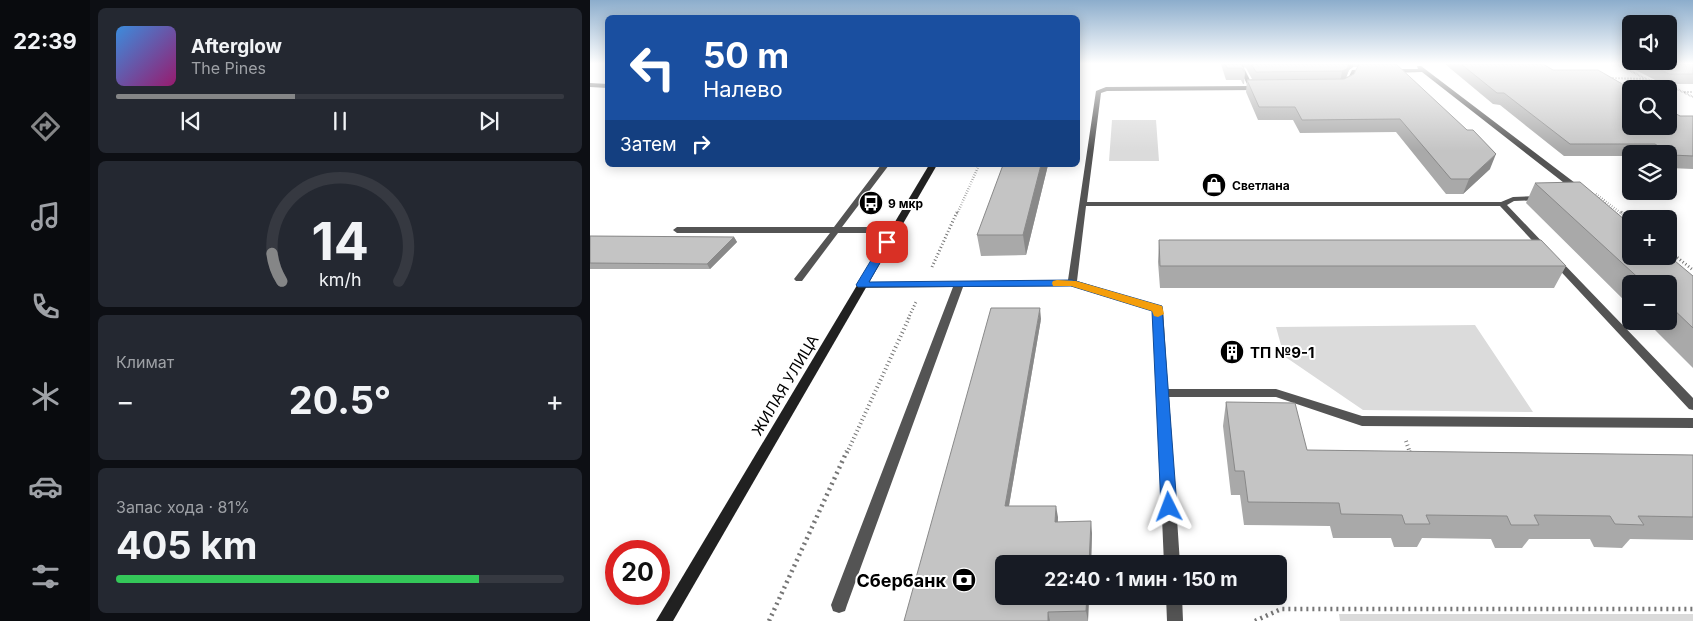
<!DOCTYPE html>
<html lang="ru">
<head>
<meta charset="utf-8">
<style>
  body { margin:0; font-family:Inter,sans-serif; background:#242831; color:#f1f3f6; height:100vh; display:flex; flex-direction:column; font-size:19px; white-space:nowrap }
  * { box-sizing:border-box; margin:0 }
  p { font-size:16px; color:#9ea1a6 }
  .icon { flex:none; width:28px; height:28px; fill:none; stroke:currentColor; stroke-width:2; stroke-linecap:round; stroke-linejoin:round }
  .map { position:relative; flex:1; overflow:hidden }
  .sheet { display:flex; flex-direction:column; gap:8px; padding:8px; background:#0d0f14; width:500px }
  .sheet>* { flex:none }
  .hud { position:absolute; left:15px; top:15px; width:475px; height:152px; border-radius:8px; box-shadow:0 2px 12px #0003; background:#1a4fa0; color:#fff; overflow:hidden }
  .fabs { position:absolute; left:1032px; top:15px; display:grid; gap:10px }
  .fabs a { display:grid; place-items:center; width:55px; height:55px; border-radius:8px; background:#171b24; box-shadow:0 2px 12px #0003; font-size:25px }
  .speed { position:absolute; left:15px; top:540px; display:flex; gap:10px; font-size:25px; font-weight:700; text-align:center }
  .speed>* { display:grid; place-content:center; width:65px; height:65px; border-radius:50%; background:#171b24; box-shadow:0 2px 12px #0003; line-height:1 }
  .speed .limit { border:8px solid #d22; background:#fff; color:#111 }
  .pin { position:absolute; display:grid; place-items:center; width:42px; height:42px; color:#fff; margin:-21px; border-radius:10px; box-shadow:0 2px 8px #0006 }
  .me { position:absolute; width:55px; margin:-28px; rotate:357deg; stroke-linejoin:round; filter:drop-shadow(0 0 4px #0008) }
  .turn { display:flex; align-items:center; gap:18px; height:105px; padding:0 15px; font-size:22px }
  .turn .icon { width:65px; height:65px; stroke-width:2.5 }
  .turn b { display:block; font-size:35px; line-height:42px }
  .then { display:flex; align-items:center; height:48px; padding:0 15px; background:#0003; gap:10px; font-size:19px }
  .big { font-size:38px; font-weight:700; line-height:1.1 }
  .sheet .tile { flex:1; display:flex; flex-direction:column; justify-content:center; gap:8px; min-width:0; padding:0 18px; border-radius:8px; background:#242831 }
  .sheet .dial { align-items:center; gap:0 }
  .dial svg { height:130px; overflow:visible; fill:none; stroke:#363941; stroke-width:7; stroke-linecap:round; text-anchor:middle }
  .dial text { fill:#f1f3f6; stroke:none }
  .song { display:flex; align-items:center; gap:15px }
  .cover { width:60px; height:60px; border-radius:8px; background:linear-gradient(135deg,hsl(210 70% 55%),hsl(320 70% 35%)) }
  .played { height:5px; border-radius:2px; background:linear-gradient(90deg,#858687 40%,#363941 40%) }
  .keys { display:flex; justify-content:space-around; direction:ltr }
  .heat { display:flex; justify-content:space-between; align-items:center; font-size:28px; direction:ltr }
  .charge { height:8px; border-radius:4px; background:linear-gradient(90deg,#34c759 81%,#363941 0) }
  .trip { position:absolute; left:405px; top:555px; width:292px; height:50px; border-radius:8px; background:#171b24; box-shadow:0 2px 12px #0003; font-weight:700; line-height:50px; text-align:center }
  main { display:flex; flex:1; min-height:0 }
  .tabs { display:flex; flex-direction:column; width:90px; justify-content:space-around; align-items:center; background:#090b0e; color:#9ea1a6 }
  .tabs .icon { width:35px; height:35px }
  .tabs .current { color:#858687 }
  .tabs b { font-size:22px; color:#f1f3f6 }
  .map>svg:first-child { display:block }
  .green { fill:#dbdbdb }
  .lines { fill:none; stroke-linecap:round; stroke-linejoin:round }
  .path-far4 { stroke:#767676; stroke-width:2; stroke-dasharray:0.5 1; stroke-linecap:butt }
  .path-far3 { stroke:#767676; stroke-width:2.5; stroke-dasharray:0.5 2; stroke-linecap:butt }
  .path-far2 { stroke:#767676; stroke-width:3; stroke-dasharray:1 2.5; stroke-linecap:butt }
  .path-far1 { stroke:#767676; stroke-width:4; stroke-dasharray:1 3; stroke-linecap:butt }
  .path { stroke:#767676; stroke-width:4.5; stroke-dasharray:2 4; stroke-linecap:butt }
  .service { fill:#545454; fill-rule:evenodd }
  .secondary { fill:#212121; fill-rule:evenodd }
  .wall { fill:#a9a9a9; fill-rule:evenodd }
  .shaded-wall { fill:#898989 }
  .building { fill:#c4c4c4; stroke:#898989 }
  .route { fill:#1a73e8; stroke:#114b97 }
  .slow { fill:#f59e0b }
  .labels { text-anchor:middle; dominant-baseline:central; stroke-width:4; stroke-linejoin:round; paint-order:stroke }
  .far-poi-label { font-size:12px; font-weight:bold; fill:#000; stroke:#fff; text-anchor:start }
  .poi-label { font-size:15px; font-weight:bold; fill:#000; stroke:#fff; text-anchor:start }
  .street-label { font-size:15px; fill:#000; stroke:#fff }
  .near-poi-label { font-size:18px; font-weight:bold; fill:#000; stroke:#fff; text-anchor:end }
</style>
</head>
<body>
<main>
<nav class="tabs">
<b>22:39</b>
<svg class="icon current" aria-label="directions" viewBox="0 0 24 24"><path d="M12 3l9 9-9 9-9-9zM9 14v-3h6M13 9l2 2-2 2"/></svg>
<svg class="icon" aria-label="music" viewBox="0 0 24 24"><path d="M9 18V5l10-2v13"/><circle cx="6" cy="18" r="3"/><circle cx="16" cy="16" r="3"/></svg>
<svg class="icon" aria-label="phone" viewBox="0 0 24 24"><path d="M5 4h4l2 5-3 2q2 4 5 5l2-3 5 2v4C11 20 4 13 5 4z"/></svg>
<svg class="icon" aria-label="climate" viewBox="0 0 24 24"><path d="M12 3v18M4 7l16 10M4 17L20 7"/></svg>
<svg class="icon" aria-label="car" viewBox="0 0 24 24"><path d="M5 17H2v-5l4-1 3-4h7l3 4 3 1v5h-3M9 17h6M6 11h13"/><circle cx="7" cy="17" r="2"/><circle cx="17" cy="17" r="2"/></svg>
<svg class="icon" aria-label="filters" viewBox="0 0 24 24"><path d="M4 7h16M4 17h16"/><circle cx="9" cy="7" r="2"/><circle cx="15" cy="17" r="2"/></svg>
</nav>
<section class="sheet">
<div class="tile">
<div class="song"><i class="cover"></i><div><b>Afterglow</b><p>The Pines</p></div></div>
<div class="played"></div>
<div class="keys"><svg class="icon" aria-label="previous" viewBox="0 0 24 24"><path d="M18 5L8 12l10 7zM5 5v14"/></svg><svg class="icon" aria-label="pause" viewBox="0 0 24 24"><path d="M8 5v14M16 5v14"/></svg><svg class="icon" aria-label="next" viewBox="0 0 24 24"><path d="M6 5l10 7-10 7zM19 5v14"/></svg></div>
</div>
<div class="tile dial"><svg viewBox="0 0 100 80">
<path d="M14 69A42 42 0 1 1 86 69"/>
<path d="M14 69A42 42 0 0 1 8 52" stroke="#858687"/>
<text x="50" y="56" font-size="32" font-weight="700">14</text>
<text x="50" y="72" font-size="11">km/h</text>
</svg></div>
<div class="tile"><p>Климат</p>
<div class="heat"><a>−</a><b class="big">20.5°</b><a>+</a></div>
</div>
<div class="tile"><p>Запас хода · 81%</p><b class="big">405 km</b><div class="charge"></div></div>
</section>
<div class="map">
<svg width="1103" height="621" viewBox="0 0 1103 621">
  <rect width="100%" height="100%" fill="#fff"/>
  <path class="green" d="M522,120H566L569,161H519Z
    M885,325L943,412L773,410L694,356L686,327Z
    M749,614H1103V621H750Z"/>
  <g class="lines">
    <path class="path-far4" d="M1027,64L1056,79L1081,86L1103,97
      M1019,78L1056,79
      M1094,92H1103"/>
    <path class="path-far3" d="M1006,194L1032,214
      M367,214L389,165"/>
    <path class="path-far2" d="M1031,212L1041,220
      M1079,251L1103,270
      M342,267L367,212
      M318,319L326,302"/>
    <path class="path-far1" d="M816,441L820,453
      M257,453L319,318"/>
    <path class="path" d="M819,451L820,454
      M179,621L257,451
      M665,621L691,609H1103"/>
    <path class="service" d="M635,64H641L655,70L663,86L672,88L669,90L517,91L511,93L497,202H911L923,197L950,196L954,198L953,200L924,201L917,205L959,249L955,252L952,251L910,206H496L487,281L572,307L573,309L578,389H686L772,416L1103,418V428L772,426L686,397H579L590,564H574L563,311L481,286L373,287L257,605L255,611L249,613L243,611L241,605L363,287L272,288L269,287L267,285L269,283L478,280L506,91L516,87L658,86L651,72Z
      M827,66H831L835,69L993,189V193H987L832,72L799,73L796,71L799,69H828Z
      M779,69L781,72L766,73L760,85L755,87L752,85L756,83L762,70Z
      M0,83L18,84V88L0,87Z
      M291,165H299L252,227H304L308,230L304,233H248L212,281H206L204,279L240,233H87L83,230L87,227H244Z
      M965,257L968,258L1103,398V410L1099,409L962,262L961,260Z
      M576,596H592L593,621H577Z"/>
    <path class="secondary" d="M339,165H347L83,621H66Z"/>
  </g>
  <path class="wall" d="M631,64H806L900,169L873,194H856L806,132L710,133L703,120H668L656,92L657,80L662,79L656,68L653,67L655,72L654,84H653L651,80H636ZM763,67H768L764,74L756,77L759,70Z
    M855,64H953L963,70L1090,116H1103V169L1079,168V154H1041V156H974L910,105L903,104Z
    M1034,64H1103V84H1073Z
    M458,165L436,255L391,256L387,235Z
    M945,183L1103,276V368L1056,321H1079V284H1041V307L936,203Z
    M0,236L144,237L147,242L120,269H0Z
    M569,240L976,266L964,288H570L568,262Z
    M451,319L419,506L468,517V522L502,533L501,564H414V596H499L498,621H314Z
    M636,402L717,450L1103,455V540L1040,539L1032,548L1004,547L1000,539H939L932,548H905L901,539L832,538L827,547H804L801,538H743L740,526L654,525L650,495H641L633,426Z"/>
  <path class="shaded-wall" d="M759,64H764L763,67L759,70L755,81L750,83L752,71Z
    M906,154L900,169L873,194L879,179Z
    M451,165H458L436,255L433,235Z
    M144,237L147,242L120,269L117,264Z
    M450,308L451,319L417,517L415,506Z
    M466,506L468,517L467,533L465,522Z
    M501,521L502,533L501,564H499Z
    M497,596H499L498,621L496,611Z
    M458,612L460,621H458Z"/>
  <path class="building" d="M635,64H652L655,72H654L652,68H637Z
    M661,64H759L757,69L752,71L666,72Z
    M769,64H806L877,130H883L906,154L879,179H861L810,119L712,120L705,107H669L657,80L754,79L764,74Z
    M871,64H953L963,70H1008L1041,89V126H1079V110L1090,116H1103V156L1082,155L1065,144H980L914,93H907Z
    M1059,64H1103V74H1079Z
    M413,165H451L433,235H387Z
    M990,182L1041,225V256H1079L1103,276V328L1079,305V284H1055L945,183Z
    M0,236L144,237L117,264L0,263Z
    M569,240H951L976,266H570Z
    M401,308H450L415,506H466L465,522L501,521L499,564H414V596H497L496,611L458,612V621H314Z
    M636,402L705,403L717,450L1103,455V517L1048,516L1054,525L1025,524L1020,516L944,515L949,525H921L917,516L836,515L840,524H815L812,515L751,514L749,503L658,502L654,471H645Z"/>
  <linearGradient id="sky" x2="0" y2="1"><stop stop-color="#8cadcc"/><stop offset="0.42" stop-color="#fff"/><stop offset="1" stop-color="#fff" stop-opacity="0"/></linearGradient>
  <rect width="1103" height="151" fill="url(#sky)"/>
  <path class="route" d="M297,239L302,242L279,282L482,280L572,306L587,507L585,512L579,514L574,512L571,507L562,311L481,286L268,287L266,285L292,242Z"/>
  <path class="slow" d="M467,280L486,281L572,306L574,314L568,317L564,316L562,311L481,286H463L462,283L463,281Z"/>
  <defs>
    <g id="shop-disc" transform="scale(1.25)"><circle r="9.5" fill="#000" stroke="#fff"/><path d="M-5-2.5h2.3a2.7 3.5 0 0 1 5.4 0H5L5.5 6h-11ZM-1.5-2.5h3a1.5 2.3 0 0 0-3 0Z" fill="#fff"/></g>
    <g id="bus-disc" transform="scale(1.25)"><circle r="9.5" fill="#000" stroke="#fff"/><path d="M-5-6H5V4H4V6H2V4H-2V6H-4V4H-5ZM-3.5-4V0h7V-4ZM-3.5 1.2v1.5H-2V1.2ZM2 1.2v1.5H3.5V1.2Z" fill="#fff"/></g>
    <g id="building-disc" transform="scale(1.25)"><circle r="9.5" fill="#000" stroke="#fff"/><path d="M-4-6H4V6H1V3H-1V6H-4ZM-2.5-4.3h1.7v1.8h-1.7ZM.8-4.3h1.7v1.8H.8ZM-2.5-1h1.7V.8h-1.7ZM.8-1h1.7V.8H.8Z" fill="#fff"/></g>
    <g id="bank-disc" transform="scale(1.25)"><circle r="9.5" fill="#000" stroke="#fff"/><path d="M-6-4H6V4H-6ZM0-2.3a2.3 2.3 0 1 0 0 4.6a2.3 2.3 0 1 0 0-4.6Z" fill="#fff"/></g>
  </defs>
  <g fill-rule="evenodd">
    <use href="#shop-disc" x="624" y="185"/>
    <use href="#bus-disc" x="281" y="203"/>
    <use href="#building-disc" x="642" y="352"/>
    <use href="#bank-disc" x="374" y="580"/>
  </g>
  <g class="labels">
    <g class="far-poi-label">
      <text x="642" y="185">Светлана</text>
      <text x="298" y="203">9 мкр</text>
    </g>
    <g class="poi-label">
      <text x="660" y="352">ТП №9-1</text>
    </g>
    <g class="street-label">
      <text transform="translate(195 385) rotate(-59)">ЖИЛАЯ УЛИЦА</text>
    </g>
    <g class="near-poi-label">
      <text x="356" y="580">Сбербанк</text>
    </g>
  </g>
</svg>
<div class="fabs">
<a><svg class="icon" aria-label="sound" viewBox="0 0 24 24"><path d="M4 9h4l5-4v14l-5-4H4zM17 9q2 3 0 6"/></svg></a>
<a><svg class="icon" aria-label="search" viewBox="0 0 24 24"><circle cx="10" cy="10" r="6"/><path d="M15 15l6 6"/></svg></a>
<a><svg class="icon" aria-label="layers" viewBox="0 0 24 24"><path d="M12 4l9 5-9 5-9-5zM3 14l9 5 9-5"/></svg></a>
<a>+</a>
<a>−</a>
</div>
<div class="speed"><div class="limit">20</div></div>
<div class="pin" style="left:297px;top:242px;background:#d93025"><svg class="icon" aria-label="arrive" viewBox="0 0 24 24"><path d="M6 21V4h12l-3 4 3 4H6"/></svg></div>
<svg class="me" style="left:579px;top:507px" viewBox="-20 -20 40 40"><path d="M0-17L14 15 0 8-14 15z" fill="#1a73e8" stroke="#fff" stroke-width="4"/></svg>
<div class="trip">22:40 · 1 мин · 150 m</div>
<div class="hud">
<div class="turn"><svg class="icon" aria-label="left" viewBox="0 0 24 24"><path d="M17 20v-9H6M10 6l-5 5 5 5"/></svg><div><b>50 m</b>Налево</div></div>
<div class="then">Затем<svg class="icon" aria-label="right" viewBox="0 0 24 24"><path d="M7 20v-9h11M14 6l5 5-5 5"/></svg></div>
</div>
</div>
</main>
</body>
</html>
